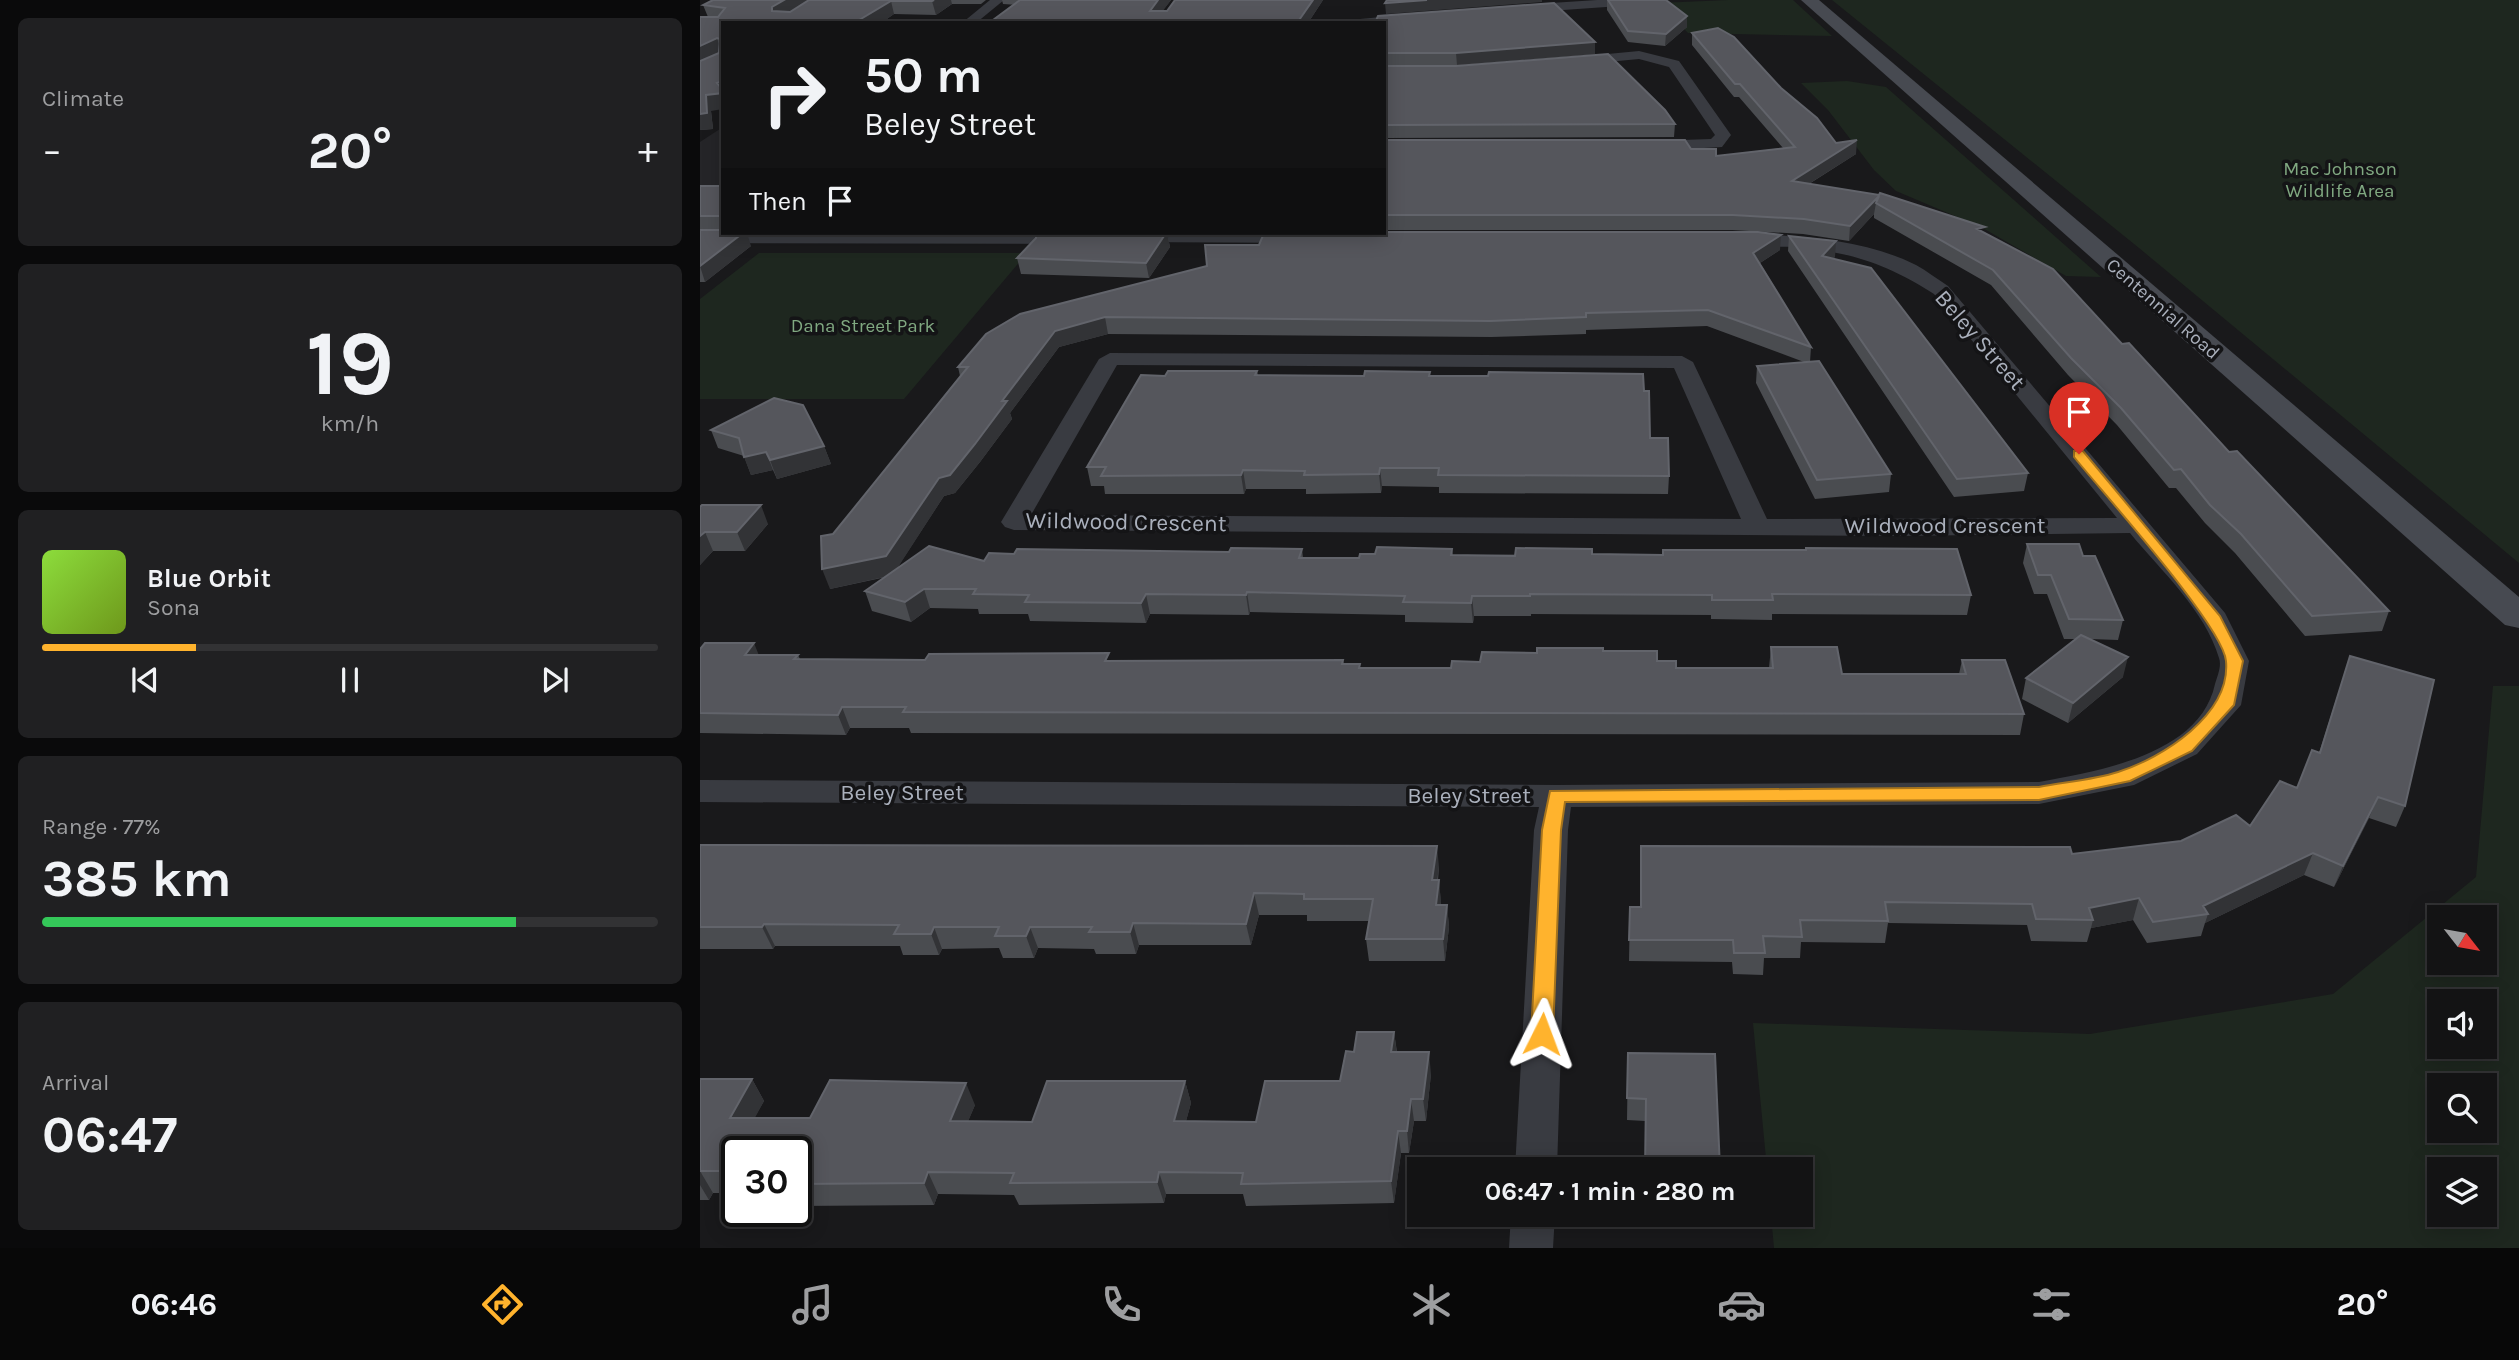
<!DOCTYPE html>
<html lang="en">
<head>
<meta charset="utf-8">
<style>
  body { margin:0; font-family:Karla,sans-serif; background:#202022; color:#f1f3f6; height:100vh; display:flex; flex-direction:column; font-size:26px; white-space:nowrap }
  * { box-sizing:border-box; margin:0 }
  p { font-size:23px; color:#9d9ea0 }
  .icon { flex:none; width:38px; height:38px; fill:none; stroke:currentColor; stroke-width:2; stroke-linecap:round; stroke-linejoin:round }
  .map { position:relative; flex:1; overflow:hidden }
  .details { display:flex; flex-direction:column; gap:18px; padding:18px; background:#0a0a0b; width:700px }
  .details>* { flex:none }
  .top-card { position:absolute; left:21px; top:21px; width:665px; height:214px; border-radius:0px; box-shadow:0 4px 18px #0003,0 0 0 2px #323234; background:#131314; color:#f1f3f6; overflow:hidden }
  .needle { width:46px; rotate:121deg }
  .tools { position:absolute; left:1727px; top:905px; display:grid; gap:14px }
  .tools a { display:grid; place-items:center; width:70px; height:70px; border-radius:0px; background:#131314; box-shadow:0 4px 18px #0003,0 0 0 2px #323234; font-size:35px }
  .speed { position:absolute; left:21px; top:1136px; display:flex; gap:14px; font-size:35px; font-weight:700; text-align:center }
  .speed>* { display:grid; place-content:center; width:91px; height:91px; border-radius:50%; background:#131314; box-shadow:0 4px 18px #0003,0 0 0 2px #323234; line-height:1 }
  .speed .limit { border:4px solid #111; border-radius:10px; background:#fff; color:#111 }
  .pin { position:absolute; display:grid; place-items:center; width:60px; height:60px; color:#fff; margin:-72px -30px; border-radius:50% 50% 50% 0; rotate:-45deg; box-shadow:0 0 7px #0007 }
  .pin .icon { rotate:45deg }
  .me { position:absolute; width:77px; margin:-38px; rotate:3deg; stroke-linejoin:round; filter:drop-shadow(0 0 5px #0008) }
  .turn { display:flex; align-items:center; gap:24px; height:147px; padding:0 28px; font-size:32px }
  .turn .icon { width:91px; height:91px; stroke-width:2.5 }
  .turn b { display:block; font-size:49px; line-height:60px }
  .then { display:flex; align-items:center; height:66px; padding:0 28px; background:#0003; gap:14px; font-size:26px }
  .big { font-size:52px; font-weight:700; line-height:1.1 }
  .details .card { flex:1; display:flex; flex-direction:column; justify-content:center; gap:10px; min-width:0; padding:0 24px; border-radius:10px; background:#202022 }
  .details .dial { align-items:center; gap:0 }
  .dial b { font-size:91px; line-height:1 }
  .song { display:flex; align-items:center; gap:21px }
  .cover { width:84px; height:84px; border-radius:10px; background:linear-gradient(135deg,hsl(90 70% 55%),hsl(80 70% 35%)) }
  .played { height:7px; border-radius:4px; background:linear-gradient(90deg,#ffb32d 25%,#323234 25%) }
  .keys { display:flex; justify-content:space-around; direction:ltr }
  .heat { display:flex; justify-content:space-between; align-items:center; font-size:38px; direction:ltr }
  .charge { height:10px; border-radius:5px; background:linear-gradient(90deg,#34c759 77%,#323234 0) }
  .trip { position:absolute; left:707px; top:1157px; width:406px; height:70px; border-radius:0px; background:#131314; box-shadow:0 4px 18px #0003,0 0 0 2px #323234; font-weight:700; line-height:70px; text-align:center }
  .tabs { display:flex; height:112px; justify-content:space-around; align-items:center; background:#080808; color:#9d9ea0 }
  .tabs .icon { width:49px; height:49px }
  .tabs .current { color:#ffb32d }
  .tabs b { font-size:32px; color:#f1f3f6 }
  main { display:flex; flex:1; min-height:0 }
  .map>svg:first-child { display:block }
  .built { fill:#252528 }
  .green { fill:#1e271f; fill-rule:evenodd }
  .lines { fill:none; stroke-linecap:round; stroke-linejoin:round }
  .street { fill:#393b41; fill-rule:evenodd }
  .secondary { fill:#474a51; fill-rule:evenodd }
  .wall { fill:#4a4c50 }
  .shaded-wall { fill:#323336 }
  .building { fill:#55565c; stroke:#62646b; stroke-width:2 }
  .route { fill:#ffb32d; stroke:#a6741d; stroke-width:2 }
  .labels { text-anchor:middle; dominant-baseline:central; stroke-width:7; stroke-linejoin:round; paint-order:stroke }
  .far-park-label { font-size:19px; fill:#80a881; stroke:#141416 }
  .far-street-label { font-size:19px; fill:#aab0bc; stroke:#141416 }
  .street-label { font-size:23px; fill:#aab0bc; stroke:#141416 }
</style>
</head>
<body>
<main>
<section class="details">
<div class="card"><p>Climate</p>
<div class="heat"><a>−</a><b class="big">20°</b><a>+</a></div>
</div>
<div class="card dial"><b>19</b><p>km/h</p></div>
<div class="card">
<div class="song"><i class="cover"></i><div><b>Blue Orbit</b><p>Sona</p></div></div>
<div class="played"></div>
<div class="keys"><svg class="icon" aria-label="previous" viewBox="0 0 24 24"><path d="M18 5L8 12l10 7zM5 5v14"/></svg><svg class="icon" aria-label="pause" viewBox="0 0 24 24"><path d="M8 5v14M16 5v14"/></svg><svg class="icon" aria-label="next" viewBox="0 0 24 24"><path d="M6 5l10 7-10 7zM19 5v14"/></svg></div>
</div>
<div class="card"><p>Range · 77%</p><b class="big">385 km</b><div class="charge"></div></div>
<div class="card"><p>Arrival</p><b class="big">06:47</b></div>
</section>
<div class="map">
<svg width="1819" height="1248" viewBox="0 0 1819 1248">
  <rect width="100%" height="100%" fill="#19191b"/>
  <path class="built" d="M23,127V188H0V142Z"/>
  <path class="green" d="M1028,0H1093L1132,36L988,33L959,3Z
    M1132,0H1819V563L1439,248Z
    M1147,81L1186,87L1401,277L1366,276L1281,227L1196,191L1174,170L1128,110L1101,83Z
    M59,253H327L204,399H0V299Z
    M1793,686H1819V1248H1074L1071,1215L1101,1214V1169H1067L1053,1023L1390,1034L1633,994L1776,877ZM1740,917H1785V962H1740ZM1740,1001H1785V1046H1740ZM1740,1085H1785V1130H1740ZM1740,1169H1785V1214H1740Z"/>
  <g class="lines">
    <path class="street" d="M290,0H304L276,23H262Z
      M897,0H955L949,4L819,13L813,9L819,5Z
      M713,14L719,18L717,21L684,24L654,23L660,19Z
      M939,51L979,61L1031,135L1022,147L951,151L943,146L951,141L1011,139L1015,135L969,67L939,59L876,65L869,61L876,57Z
      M0,233L372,234L381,239L372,244L0,243Z
      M429,233H600L608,238L599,243L424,242L421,238Z
      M1042,234C1099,235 1164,239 1216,265C1227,271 1237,279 1248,286L1525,613L1549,661L1541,705L1497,754L1434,785L1339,804L871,807L868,830L857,1169H815L834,830L839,807L0,802V780L857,785L1339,782C1398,771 1500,755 1515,684C1517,677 1522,666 1519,658C1505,610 1461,571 1430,533L1196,536L314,530L305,527L301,522L399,359L410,353L982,356L993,362L1067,519L1417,518L1234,294C1185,263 1153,253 1096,247C1076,246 1055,248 1036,243L1033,239ZM417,365L974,368L1041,519L331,515Z
      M811,1214H855L853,1248H809Z"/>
    <path class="secondary" d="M1101,0H1119L1819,597V628L1805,625Z"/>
  </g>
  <path class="wall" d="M13,0H286L281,4H252L236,15L194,14L181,23H23L11,111L13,129L0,130V17H8L3,5Z
    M302,0H471L462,11H467L475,0H623L608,23L303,4Z
    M907,0H966L987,16V27L965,46L928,42L907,10Z
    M684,23L895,42V54L757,65H684Z
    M992,33L1081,88L1136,143L1156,154L1109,184L1284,232L1422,344L1529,452L1689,611L1682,631L1605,636L1535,553L1505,523L1476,488H1469L1417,425L1368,375L1291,285L1174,218V214L1149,241L1103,234L1032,230H684V140L991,149L1016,156L1083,148L1039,97H1034L992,45Z
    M684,66L975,124L974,137L684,138Z
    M0,186H23V233L51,246L5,282H0Z
    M336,233H467L470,247L449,278L321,274L317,258L336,238Z
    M1089,236L1135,257L1133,258L1328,473L1324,491L1254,497L1088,251Z
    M1080,250L1060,263L1111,347L1110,362L1191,474L1189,492L1115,499L1056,383L1057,366L1104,362L1007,326L886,330V334L791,337L408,334L359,347L310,413L312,419L280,462L255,493L244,496L197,568L284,561L602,549L603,558H659L675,554L752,549L753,555L892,554L1271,595L1267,615L1072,614V620L1011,619V615L831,614V616H774L773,623L705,622V615L550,612L549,615L450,614L446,623L330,621L328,614H279L278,609L230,608L211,622L172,611L165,591L186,577L130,589L133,534L260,376L258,367L320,314Z
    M557,371L558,375L730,376L944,391L950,438L969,476L968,494L739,493V487L682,486L681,493L606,494V489H546L544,494H405L404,486H391L387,467L465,376Z
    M11,430L124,446L131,464L77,479L73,470L51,475L44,456L18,448Z
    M0,507L68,524L45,551H13L0,565Z
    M1327,544L1383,556L1423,620L1418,640L1390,639L1423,677L1368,723L1322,699L1326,678L1376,639H1364L1347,594H1334L1323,563Z
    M1071,647L1142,674H1259L1262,660L1324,714L1320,735L211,733L209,728H150L146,735L0,733V649L59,655H98L100,659L410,661L643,660L644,664H660V668H751L780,662L837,653L903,651L957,661L976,668H1069Z
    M1650,656L1705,806L1696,827L1669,818L1634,887L1604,875L1505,923L1501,936L1447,943L1433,920L1391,928L1387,942L1331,941L1327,925L1188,923L1185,943L1101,942L1100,958H1064L1063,975L1033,974L1032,962L929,961L930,907H941L1481,841L1550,826L1597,788L1619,753Z
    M0,845L739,867L738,880H739L741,905H747L749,927L745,961H669L666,939L669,921H607V915H559L551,945H439L436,954H396L394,949L338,948L334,958H303L299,948L242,949L239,955H203L200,946H75L73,949H0Z
    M694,1032L697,1052L731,1074L726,1121H714L709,1153H701L694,1203L546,1206L543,1194H466L464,1203L319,1205L314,1195L238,1194L234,1205L96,1206V1152H37V1193H13L9,1200H0V1079H52L64,1101L54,1118H110L275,1105L268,1121L332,1122L485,1081L491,1103L486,1121L556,1122L640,1081L654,1052Z
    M928,1053L1020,1169L945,1121L927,1120Z"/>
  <path class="shaded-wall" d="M84,0H109L77,21L72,11V7Z
    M234,0H251L252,4L236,15L232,1Z
    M458,0H471L454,23L450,11Z
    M613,0H623L608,23H597Z
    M727,0H842V2L686,14L685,3Z
    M191,1L194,14L181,23H154Z
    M987,16V27L965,46L966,34Z
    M17,38L22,53L0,63V46Z
    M895,42V54L757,65L756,53Z
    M23,81V109L11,111L13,129L0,130V114L6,95L17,83Z
    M1157,140L1156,154L1091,195L1092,181Z
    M1179,196L1176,203L1174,214L1149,241L1150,226Z
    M43,233H47L51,246L5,282L0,266Z
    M466,233H467L470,247L449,278L446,263Z
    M1081,235L1080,250L1052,268L1053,253Z
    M1136,241L1135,257L1121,271L1122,256Z
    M405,317L408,334L359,347L310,413L312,419L280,462L255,493L244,496L193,575L130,589L122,569L239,478L302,401L355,331Z
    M124,446L131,464L77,479L70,460Z
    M66,452L73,470L51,475L44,457Z
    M680,468L682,486L681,493L679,474Z
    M543,470L546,489L544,494L541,475Z
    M61,505L68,524L45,551L37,532Z
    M5,532L13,551L0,565V536Z
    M224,589L230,608L211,622L205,602Z
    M547,592L550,612L549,615L546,595Z
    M446,594L450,614L446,623L441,603Z
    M772,596L774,616L773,623L771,603Z
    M54,643L62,663L45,655Z
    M1428,657L1423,677L1368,723L1373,703Z
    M142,707L150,728L146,735L138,715Z
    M1678,797L1669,818L1634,887L1643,866Z
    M737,846L739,867L734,902L732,880Z
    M1613,853L1604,875L1505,923L1508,914L1503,906Z
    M739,880L741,902L738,927L736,905Z
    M554,893L559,915L551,945L546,924Z
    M1439,898L1433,920L1391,928L1393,920L1389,908Z
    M747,905L749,927L745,961L743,939Z
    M433,923L439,945L436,954L430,932Z
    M64,924L75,946L73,949L62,927Z
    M234,927L242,949L239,955L231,934Z
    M330,927L338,948L334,958L326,936Z
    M694,1032L697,1054L691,1052Z
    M729,1052L731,1074L726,1121L723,1099Z
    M52,1079L64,1101L43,1140L30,1118Z
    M485,1081L491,1103L480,1143L474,1121Z
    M266,1083L275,1105L259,1143L250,1121Z
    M711,1099L714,1121L709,1153L707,1131Z
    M698,1131L701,1153L694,1203L691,1181Z
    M0,1171L13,1193L9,1200L0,1185Z
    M228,1172L238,1194L234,1205L224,1183Z
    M459,1172L466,1194L464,1203L457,1182Z"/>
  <path class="building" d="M13,0H84L72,7V11L90,12L109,0H234L232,1H191L154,23H23V81L17,83L23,90V93L6,95L7,113L0,114V61L19,53L20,39L17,38L0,46V17H18L25,8L3,5Z
    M320,0H458L450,11H467L475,0H613L597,23H289Z
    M687,0H727L685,3Z
    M908,0H966L987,16L966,34L928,31Z
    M854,3L895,42L756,53H684V23H675L678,16Z
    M1018,28L1034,37L1081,88L1117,118L1136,143L1157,140L1092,181L1179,195L1180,193L1285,227L1277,229L1353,269L1422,344L1429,343L1529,452L1537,451L1689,611L1612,616L1541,534L1510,505L1481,469L1474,470L1421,408L1371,358L1293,270L1176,203L1179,196L1150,226L1104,219L1033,215H684V140H985L991,149H1016V156L1095,147L1040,84H1035L992,33Z
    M908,54L965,110L975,124L684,125V66H756Z
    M0,186H23V216H0Z
    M0,230H23V233H43L0,266Z
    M684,232H1058L1081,235L1053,253L1111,347L1008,310L886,313V317L790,321L405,317L355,331L302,401H307L275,444L250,475L239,478L186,556L122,569L121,536L133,534L268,367H258L286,334L320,314L507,266L505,245H559L564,233H684Z
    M336,233H466L446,263L317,258L336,238Z
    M1089,236L1136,241L1122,256L1171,268L1328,473L1257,479Z
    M1119,361L1191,474L1117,480L1057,366Z
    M468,371H557L555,375L664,376L665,371L730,372L729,376H788L789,372L943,374L944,391H949L950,438H968L969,476L738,475L739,468H680L679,474L604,475L605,471L543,470L541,475L401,476L406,467H387L441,375L465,376Z
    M74,398L103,405L124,446L70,460L66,452L44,457L39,438L11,430Z
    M2,505H61L37,532H5L0,536V507Z
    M1327,544H1379L1383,556H1395L1423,620L1369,619L1351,575H1338Z
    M229,546L284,561L289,553L314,554L317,549L529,552L531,548L602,549L599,558H659L660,554H675L677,547L752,549L751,555L815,556L816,548L892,549V554L963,555V550H1106V548L1257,549L1271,595L1072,594L1073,600H1012V595L830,594V596H772L771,603L703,602L705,596L547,592L546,595L446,594L441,603L325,602L329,595L273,594L276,589H224L205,602L165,591Z
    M1381,635L1428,657L1373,703L1326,678Z
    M5,643H54L45,655H98L94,659L225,660L229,654L409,653L405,661L643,660L642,664H660L659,668H751L752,661L780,662L782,652L837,653V648H903V651H957V661H976V668H1073L1071,647H1137L1142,674H1266L1262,660H1305L1324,714L203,712L206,707H142L138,715L0,713V649Z
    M1650,656L1734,680L1705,806L1678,797L1643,866L1613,853L1503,906L1508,914L1453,922L1439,898L1389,908L1393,920L1336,919L1332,904L1185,902L1188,921L1100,920L1102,937L1063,936L1065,953H1034L1033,940H929L930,907H941V846L1370,847L1372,854L1481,841L1536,815L1550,826L1580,781L1597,788L1612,750L1620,753Z
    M0,845L737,846L732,880H739L736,905H747L743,939H666L673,899H604V894L554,893L546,924L433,923L430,932H389L392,927H330L326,936H295L299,927H234L231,934H194L199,925L64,924L62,927H0Z
    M657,1032H694L691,1052H729L723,1099H711L707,1131H698L691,1181L541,1184L543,1173L459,1172L457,1182L310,1183L314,1173L228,1172L224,1183L96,1184V1152H37V1171H0V1079H52L30,1118H110L130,1080L266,1083L250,1121L332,1122L347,1081H485L474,1121L556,1122L565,1081H640L646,1051L654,1052Z
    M928,1053L1015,1054L1020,1169H945L946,1099L927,1098Z"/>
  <path class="route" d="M1374,451H1383L1520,616L1543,661L1534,705L1492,751L1430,781L1339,800L865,802L861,830L853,1034L850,1040L842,1043L835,1040L831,1034L842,830L850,791L1339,787C1365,782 1393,780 1418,772C1462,758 1531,715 1526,661C1523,626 1402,492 1374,457Z"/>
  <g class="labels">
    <g class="far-park-label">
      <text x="1640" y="169">Mac Johnson<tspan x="1640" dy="22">Wildlife Area</tspan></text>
      <text x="163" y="326">Dana Street Park</text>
    </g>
    <g class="far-street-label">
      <text transform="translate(1463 309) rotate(41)">Centennial Road</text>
    </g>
    <g class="street-label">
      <text transform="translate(1280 340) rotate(49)">Beley Street</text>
      <text transform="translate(426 522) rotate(1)">Wildwood Crescent</text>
      <text x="1245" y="525">Wildwood Crescent</text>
      <text x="202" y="792">Beley Street</text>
      <text x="769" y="795">Beley Street</text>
    </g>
  </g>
</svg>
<div class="tools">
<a><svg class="needle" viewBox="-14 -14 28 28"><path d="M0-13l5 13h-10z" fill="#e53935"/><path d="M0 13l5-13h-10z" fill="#9d9ea0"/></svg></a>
<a><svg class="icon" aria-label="sound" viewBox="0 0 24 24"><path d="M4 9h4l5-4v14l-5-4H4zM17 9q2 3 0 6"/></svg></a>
<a><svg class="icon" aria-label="search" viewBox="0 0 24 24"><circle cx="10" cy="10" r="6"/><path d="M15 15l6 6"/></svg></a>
<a><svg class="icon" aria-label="layers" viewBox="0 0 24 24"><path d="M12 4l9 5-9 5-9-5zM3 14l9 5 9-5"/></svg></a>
</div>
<div class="speed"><div class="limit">30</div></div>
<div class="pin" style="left:1379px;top:454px;background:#d93025"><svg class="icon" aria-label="arrive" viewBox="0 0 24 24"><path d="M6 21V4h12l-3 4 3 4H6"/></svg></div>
<svg class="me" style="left:842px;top:1034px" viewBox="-20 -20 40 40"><path d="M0-17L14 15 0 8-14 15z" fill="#ffb32d" stroke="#fff" stroke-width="4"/></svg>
<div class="trip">06:47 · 1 min · 280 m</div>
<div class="top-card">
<div class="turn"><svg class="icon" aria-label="right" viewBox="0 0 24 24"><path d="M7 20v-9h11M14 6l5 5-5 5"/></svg><div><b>50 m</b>Beley Street</div></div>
<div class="then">Then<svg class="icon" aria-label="arrive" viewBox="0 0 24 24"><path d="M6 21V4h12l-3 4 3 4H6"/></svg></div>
</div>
</div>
</main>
<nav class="tabs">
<b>06:46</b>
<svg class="icon current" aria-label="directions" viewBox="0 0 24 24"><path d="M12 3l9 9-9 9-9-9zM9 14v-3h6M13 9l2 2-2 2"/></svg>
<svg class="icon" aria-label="music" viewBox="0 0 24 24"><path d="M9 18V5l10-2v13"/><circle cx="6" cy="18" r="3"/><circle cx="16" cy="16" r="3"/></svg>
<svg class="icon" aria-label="phone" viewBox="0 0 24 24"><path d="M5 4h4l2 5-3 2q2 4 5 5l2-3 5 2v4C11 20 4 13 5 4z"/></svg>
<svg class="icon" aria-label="climate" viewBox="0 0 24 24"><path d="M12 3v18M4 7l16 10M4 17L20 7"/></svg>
<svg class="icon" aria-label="car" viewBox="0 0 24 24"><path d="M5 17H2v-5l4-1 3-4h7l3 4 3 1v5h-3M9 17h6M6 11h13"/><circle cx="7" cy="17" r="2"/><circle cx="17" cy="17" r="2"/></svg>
<svg class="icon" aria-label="filters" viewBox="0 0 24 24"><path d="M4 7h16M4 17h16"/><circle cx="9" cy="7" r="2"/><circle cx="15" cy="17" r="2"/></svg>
<b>20°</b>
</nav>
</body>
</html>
